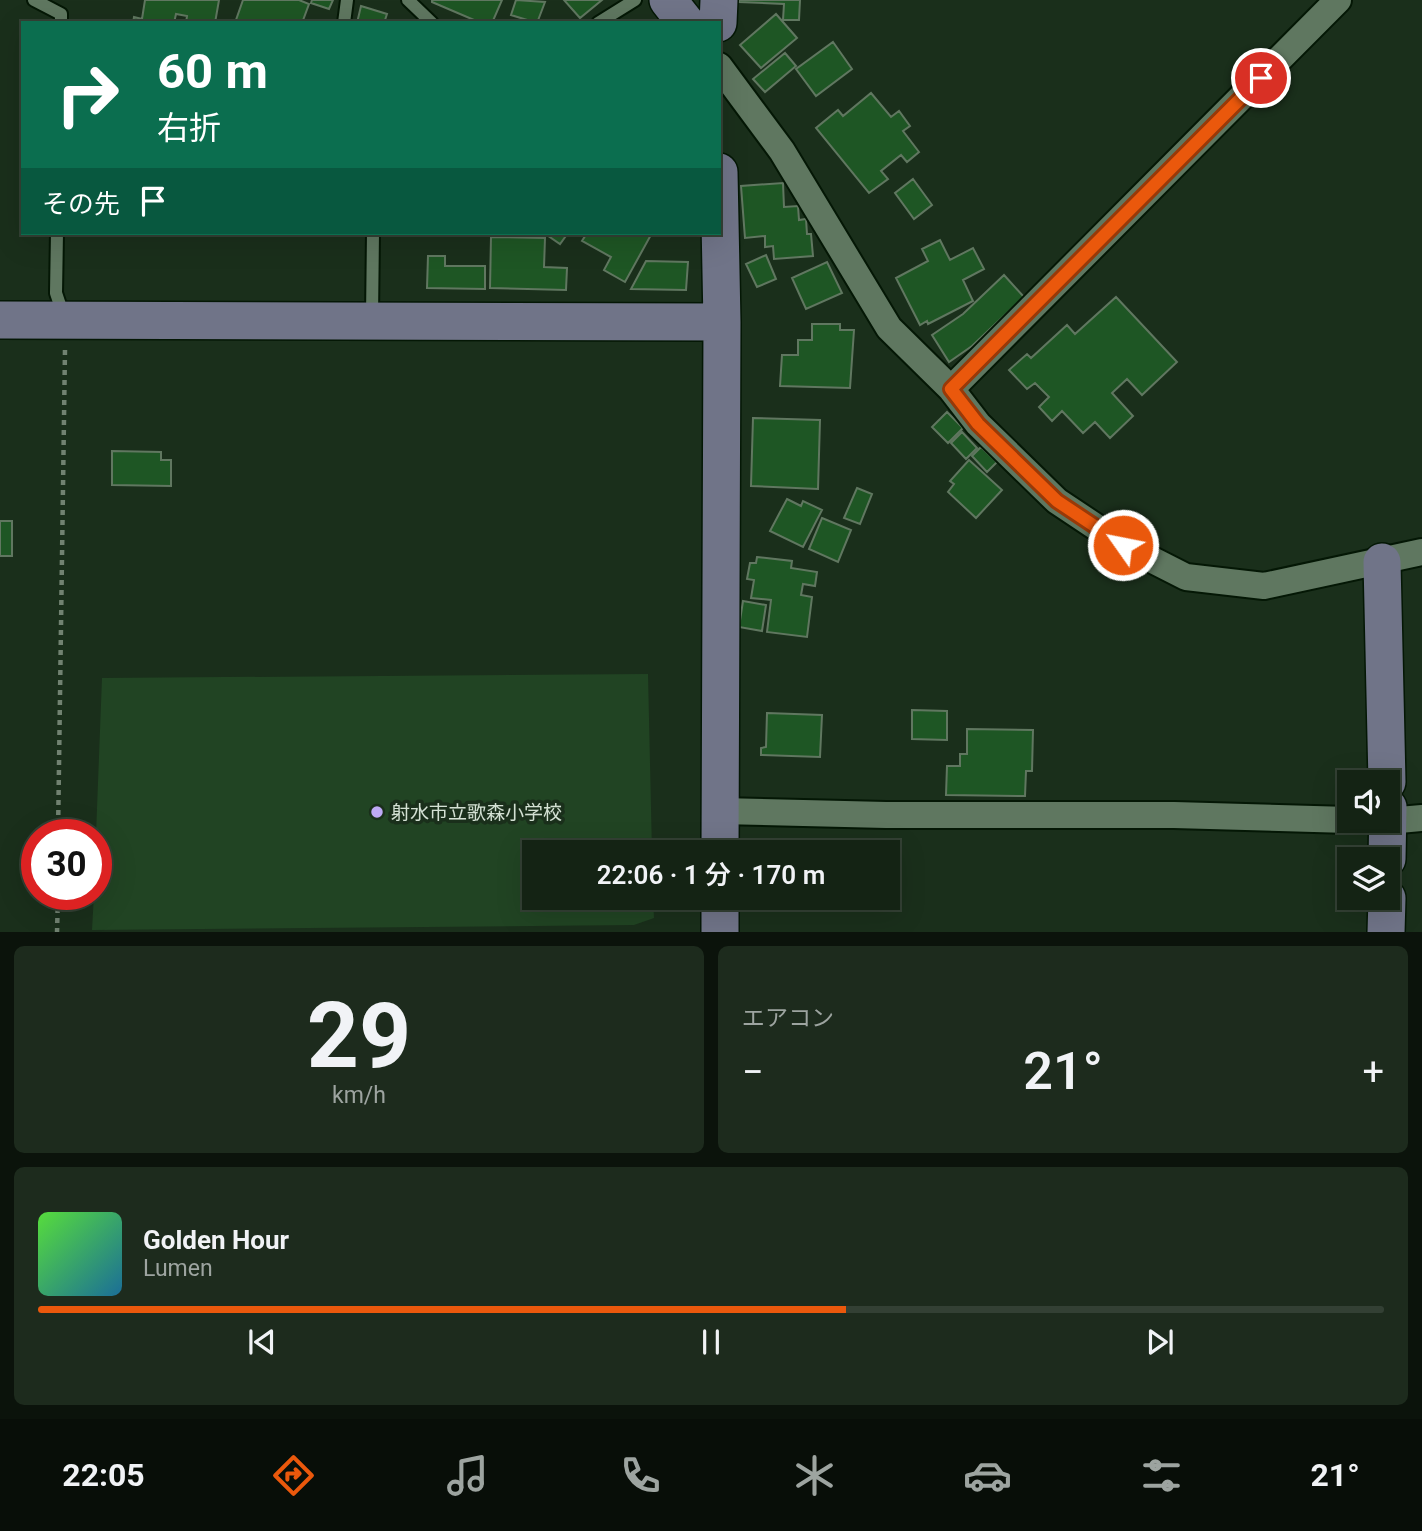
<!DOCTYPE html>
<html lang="ja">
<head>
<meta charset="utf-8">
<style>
  body { margin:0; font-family:Roboto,"Noto Sans JP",sans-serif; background:#1d2b1d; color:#f1f3f6; height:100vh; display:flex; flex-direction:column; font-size:26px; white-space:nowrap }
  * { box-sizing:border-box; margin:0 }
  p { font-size:23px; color:#9da4a0 }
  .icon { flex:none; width:38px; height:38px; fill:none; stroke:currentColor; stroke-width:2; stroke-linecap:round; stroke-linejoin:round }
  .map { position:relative; height:932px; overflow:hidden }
  .side { display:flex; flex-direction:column; gap:14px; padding:14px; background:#0b130b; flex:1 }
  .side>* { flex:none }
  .top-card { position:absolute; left:21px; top:21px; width:700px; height:214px; border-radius:0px; box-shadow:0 7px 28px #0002,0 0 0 2px #334034; background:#0b6e4f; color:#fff; overflow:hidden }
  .tools { position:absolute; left:1337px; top:770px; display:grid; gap:14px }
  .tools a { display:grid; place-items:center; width:63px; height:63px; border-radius:0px; background:#142314; box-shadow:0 7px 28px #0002,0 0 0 2px #334034; font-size:35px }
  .speed { position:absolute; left:21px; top:819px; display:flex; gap:14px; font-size:35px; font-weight:700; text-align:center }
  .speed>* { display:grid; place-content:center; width:91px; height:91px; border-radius:50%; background:#142314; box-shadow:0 7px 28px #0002,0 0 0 2px #334034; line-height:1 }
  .speed .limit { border:10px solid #d22; background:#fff; color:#111 }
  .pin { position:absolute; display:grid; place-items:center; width:60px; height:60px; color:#fff; margin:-30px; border:4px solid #fff; border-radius:50%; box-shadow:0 2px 7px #0007 }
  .me { position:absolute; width:77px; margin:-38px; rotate:303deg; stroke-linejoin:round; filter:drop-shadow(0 0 5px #0008) }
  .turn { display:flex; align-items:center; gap:24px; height:147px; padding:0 21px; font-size:32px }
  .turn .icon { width:91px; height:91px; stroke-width:2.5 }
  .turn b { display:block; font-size:49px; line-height:60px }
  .then { display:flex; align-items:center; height:66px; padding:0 21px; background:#0003; gap:14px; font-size:26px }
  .big { font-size:52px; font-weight:600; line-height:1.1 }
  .side .card { flex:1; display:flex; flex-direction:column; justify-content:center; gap:10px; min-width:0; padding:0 24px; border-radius:10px; background:#1d2b1d }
  .side .dial { align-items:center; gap:0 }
  .dial b { font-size:91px; line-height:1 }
  .song { display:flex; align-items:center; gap:21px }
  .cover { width:84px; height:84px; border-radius:10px; background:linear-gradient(135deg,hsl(110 70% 55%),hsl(200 70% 35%)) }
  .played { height:7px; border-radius:4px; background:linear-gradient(90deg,#ea580c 60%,#334034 60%) }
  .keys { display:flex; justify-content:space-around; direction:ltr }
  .heat { display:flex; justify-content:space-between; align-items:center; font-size:38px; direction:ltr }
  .side .tiles { flex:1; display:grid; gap:14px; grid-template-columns:1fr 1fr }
  .card:last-child { grid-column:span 2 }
  .trip { position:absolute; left:522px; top:840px; width:378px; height:70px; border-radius:0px; background:#142314; box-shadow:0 7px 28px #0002,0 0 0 2px #334034; font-weight:600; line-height:70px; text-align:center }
  .tab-bar { display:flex; height:112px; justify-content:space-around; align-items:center; background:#080e08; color:#9da4a0 }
  .tab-bar .icon { width:49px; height:49px }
  .tab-bar .active { color:#ea580c }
  .tab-bar b { font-size:32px; color:#f1f3f6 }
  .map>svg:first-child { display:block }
  .green { fill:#214423 }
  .building { fill:#1e5624; stroke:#607760; stroke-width:2 }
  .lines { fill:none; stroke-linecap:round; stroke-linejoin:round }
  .lane-casing { stroke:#041705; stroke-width:16 }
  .street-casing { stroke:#041705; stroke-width:30 }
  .secondary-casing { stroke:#041705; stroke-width:40 }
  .path { stroke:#718271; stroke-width:4.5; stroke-dasharray:5 5; stroke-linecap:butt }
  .lane { stroke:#5f7760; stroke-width:12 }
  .street { stroke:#5f7760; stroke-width:26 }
  .secondary { stroke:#707488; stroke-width:37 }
  .route-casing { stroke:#983908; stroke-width:18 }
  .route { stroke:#ea580c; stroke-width:12 }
  .poi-dot { fill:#bea9f5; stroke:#1a2f1b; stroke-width:2.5 }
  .labels { text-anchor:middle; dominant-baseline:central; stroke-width:7; stroke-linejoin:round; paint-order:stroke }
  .poi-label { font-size:19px; fill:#d3e0d3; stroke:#1a2f1b; text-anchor:start }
</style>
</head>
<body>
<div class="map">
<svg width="1422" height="933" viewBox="0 0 1422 933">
  <rect width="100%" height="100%" fill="#1a2f1b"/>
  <path class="green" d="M648,674L652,852H534V898H653L654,918L634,925L92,930L94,894H96V835L102,678Z"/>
  <path class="building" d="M145,0H219L215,23H186L187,16L176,14L174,23H133L134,17L142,19Z
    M243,0H299L309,4L302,23H243L236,20Z
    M312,0H333L329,9L311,3Z
    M432,0H502L492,23H481L432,2Z
    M516,0L545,2L537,23L511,15Z
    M564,0H602L580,18Z
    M739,0H800L799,20H783L784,4L739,2Z
    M361,6L387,14L384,23H357Z
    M776,14L797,38L761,68L740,45Z
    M833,42L852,69L816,96L796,69Z
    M785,53L796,66L765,92L753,79Z
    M871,93L891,117L899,111L910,126L903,131L919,152L907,162L901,155L881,171L888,179L869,193L816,128L838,110L843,116Z
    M913,179L932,205L914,219L895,193Z
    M783,183L784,207L798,206L799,220L806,219L807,234H811L813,256L774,259L773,246L765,247V236L745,238L741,186Z
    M544,233H568L560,244Z
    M587,233H652L625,282L604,270L611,257L582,241Z
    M491,237L545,238L544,267L567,268L566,290L490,288Z
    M940,240L950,260L973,248L984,269L963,280L973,301L928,324L927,321L920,325L896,278L928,261L922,249Z
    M766,255L776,279L757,287L746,264Z
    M428,256H445V266H485V289L427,288Z
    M646,261L688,262L686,290L631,289Z
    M827,262L842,293L806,309L792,278Z
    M1004,275L1024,297L972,346L949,362L932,335L963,314Z
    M1116,297L1177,362L1142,395L1127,379L1112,393L1133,416L1110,438L1095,422L1083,433L1062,411L1052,421L1039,407L1049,397L1035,383L1027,389L1009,370L1027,354L1031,358L1067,325L1075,334Z
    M812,324H840V330H854L850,388L780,386L782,355H798V340H812Z
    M947,412L963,428L948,443L932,427Z
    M753,418L820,420L818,489L751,486Z
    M962,432L977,448L966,459L951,443Z
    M981,447L997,462L987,472L972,456Z
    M112,451L161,452V460H171V486L112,485Z
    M969,460L1002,490L976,518L948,492L954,484L950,481Z
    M857,488L872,494L860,524L844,518Z
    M787,499L801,506L803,501L822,510L803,547L770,531Z
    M822,518L851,530L838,562L809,549Z
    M0,521H12V556H0Z
    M757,557L792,561L791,568L817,572L815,586L803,584L801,595L812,597L807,637L767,632L771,600L751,598L754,580L747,579L750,563H756Z
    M743,601L766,605L762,631L739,627Z
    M912,710L947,711V740L912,739Z
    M767,713L822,715L820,757L761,755V748L766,747Z
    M967,729L1033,730L1032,771H1026L1025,796L946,795L947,766H960V754H967Z"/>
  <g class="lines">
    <g class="lane-casing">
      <path id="lane" d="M34,0L61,14V23
        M408,0L432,23
        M344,23L347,0
        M598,23L635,0
        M57,233L56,293L64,317
        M372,317L373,233"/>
    </g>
    <g class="street-casing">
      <path id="street" d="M719,66L782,151L889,328L951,389L978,424L1057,501L1123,545L1186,577L1264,586L1422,552
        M951,389L1338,0
        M720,811L886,815H1174L1349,820
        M1388,821L1422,818"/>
    </g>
    <g class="secondary-casing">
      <path id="secondary" d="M668,0L686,23
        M718,23L719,0
        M719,172L722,322L720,852
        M0,320L722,322
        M1382,562L1387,782
        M1387,859L1388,807
        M720,933V898
        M1386,933L1387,898"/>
    </g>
    <path class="path" d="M58,835L65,349
      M57,933L58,894"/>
    <use href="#lane" class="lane"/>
    <use href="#street" class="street"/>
    <use href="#secondary" class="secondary"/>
  </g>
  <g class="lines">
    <g class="route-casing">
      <path id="route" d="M1123,545L1057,501L978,424L951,389L1261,78"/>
    </g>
    <use href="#route" class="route"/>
  </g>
  <circle class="poi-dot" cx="377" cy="812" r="7"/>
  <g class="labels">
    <g class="poi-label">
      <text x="391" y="812">射水市立歌森小学校</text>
    </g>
  </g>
</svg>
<div class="tools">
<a><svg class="icon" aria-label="sound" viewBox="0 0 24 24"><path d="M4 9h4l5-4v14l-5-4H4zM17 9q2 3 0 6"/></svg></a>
<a><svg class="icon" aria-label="layers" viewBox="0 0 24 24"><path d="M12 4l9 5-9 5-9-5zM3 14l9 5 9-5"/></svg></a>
</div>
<div class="speed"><div class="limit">30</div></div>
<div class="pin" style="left:1261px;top:78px;background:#d93025"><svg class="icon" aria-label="arrive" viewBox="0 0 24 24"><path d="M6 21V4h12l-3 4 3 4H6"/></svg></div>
<svg class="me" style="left:1123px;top:545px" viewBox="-20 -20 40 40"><circle r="17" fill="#ea580c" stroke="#fff" stroke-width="3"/><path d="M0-11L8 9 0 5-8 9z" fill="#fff"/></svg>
<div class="trip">22:06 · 1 分 · 170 m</div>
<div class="top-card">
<div class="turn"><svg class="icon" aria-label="right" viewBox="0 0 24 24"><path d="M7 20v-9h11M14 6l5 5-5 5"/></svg><div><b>60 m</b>右折</div></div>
<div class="then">その先<svg class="icon" aria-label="arrive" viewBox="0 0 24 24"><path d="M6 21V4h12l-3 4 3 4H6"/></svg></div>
</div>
</div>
<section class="side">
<div class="tiles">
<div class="card dial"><b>29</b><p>km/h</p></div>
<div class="card"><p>エアコン</p>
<div class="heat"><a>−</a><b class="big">21°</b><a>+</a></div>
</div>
<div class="card">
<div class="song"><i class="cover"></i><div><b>Golden Hour</b><p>Lumen</p></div></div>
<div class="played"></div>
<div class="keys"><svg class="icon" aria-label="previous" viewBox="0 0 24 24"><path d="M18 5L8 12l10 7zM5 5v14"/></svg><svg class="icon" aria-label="pause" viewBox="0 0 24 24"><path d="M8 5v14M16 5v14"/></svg><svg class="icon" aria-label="next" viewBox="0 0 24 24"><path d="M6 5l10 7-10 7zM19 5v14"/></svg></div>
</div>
</div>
</section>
<nav class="tab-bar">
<b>22:05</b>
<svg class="icon active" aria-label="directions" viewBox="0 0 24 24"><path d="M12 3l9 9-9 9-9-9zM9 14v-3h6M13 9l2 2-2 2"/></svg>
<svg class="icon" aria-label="music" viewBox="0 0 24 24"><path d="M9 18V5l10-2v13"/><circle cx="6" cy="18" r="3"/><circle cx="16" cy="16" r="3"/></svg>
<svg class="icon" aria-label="phone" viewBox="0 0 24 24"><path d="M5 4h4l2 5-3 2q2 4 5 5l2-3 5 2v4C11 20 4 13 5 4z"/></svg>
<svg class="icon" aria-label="climate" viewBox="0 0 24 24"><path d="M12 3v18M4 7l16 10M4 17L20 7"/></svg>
<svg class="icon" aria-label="car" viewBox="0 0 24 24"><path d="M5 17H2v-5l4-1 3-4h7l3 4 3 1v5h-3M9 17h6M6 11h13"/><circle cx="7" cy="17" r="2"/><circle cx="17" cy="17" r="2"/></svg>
<svg class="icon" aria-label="filters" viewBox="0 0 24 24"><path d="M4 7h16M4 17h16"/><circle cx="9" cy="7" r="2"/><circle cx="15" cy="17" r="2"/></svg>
<b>21°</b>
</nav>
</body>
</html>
